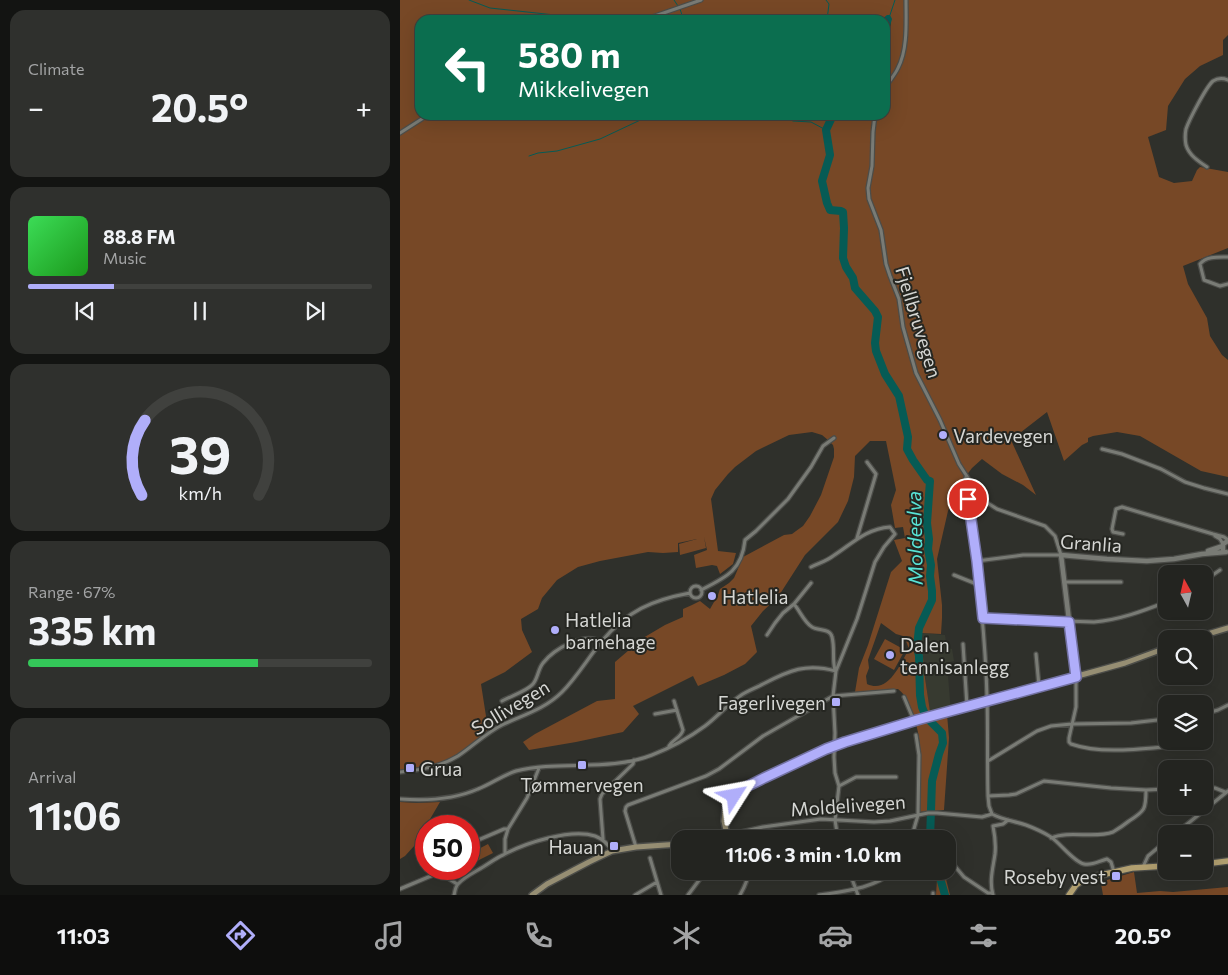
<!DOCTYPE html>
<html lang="en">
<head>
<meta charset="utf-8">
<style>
  body { margin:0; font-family:Commissioner,sans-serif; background:#2f302d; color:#f1f3f6; height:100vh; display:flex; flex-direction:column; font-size:19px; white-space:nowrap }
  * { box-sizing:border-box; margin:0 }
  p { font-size:16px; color:#a3a4a5 }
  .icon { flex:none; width:28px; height:28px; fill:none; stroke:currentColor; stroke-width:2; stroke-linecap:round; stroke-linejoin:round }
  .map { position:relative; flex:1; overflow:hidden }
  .sheet { display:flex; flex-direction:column; gap:10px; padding:10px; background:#131412; width:400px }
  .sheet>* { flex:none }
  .banner { position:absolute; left:15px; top:15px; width:475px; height:105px; border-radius:15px; box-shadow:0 5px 20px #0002,0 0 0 1px #40413e; background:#0b6e4f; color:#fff; overflow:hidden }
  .needle { width:32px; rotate:352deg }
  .fabs { position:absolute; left:758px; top:565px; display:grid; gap:10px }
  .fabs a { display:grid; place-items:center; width:55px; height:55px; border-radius:10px; background:#232420; box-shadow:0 5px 20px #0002,0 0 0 1px #40413e; font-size:25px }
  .speed { position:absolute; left:15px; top:815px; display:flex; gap:10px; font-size:25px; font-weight:700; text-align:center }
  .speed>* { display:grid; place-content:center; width:65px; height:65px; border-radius:50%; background:#232420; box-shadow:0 5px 20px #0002,0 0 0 1px #40413e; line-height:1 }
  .speed .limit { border:8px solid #d22; background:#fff; color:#111 }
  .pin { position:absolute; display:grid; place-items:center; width:42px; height:42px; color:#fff; margin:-21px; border:2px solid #fff; border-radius:50%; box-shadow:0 1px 5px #0007 }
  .me { position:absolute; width:55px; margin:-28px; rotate:56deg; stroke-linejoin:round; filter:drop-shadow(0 0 4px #0008) }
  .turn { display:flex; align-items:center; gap:18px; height:105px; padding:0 20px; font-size:22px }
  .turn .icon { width:65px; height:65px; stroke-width:2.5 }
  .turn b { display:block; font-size:35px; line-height:42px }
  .big { font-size:38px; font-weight:700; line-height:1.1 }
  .sheet .widget { flex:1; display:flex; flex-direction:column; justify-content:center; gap:8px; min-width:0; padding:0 18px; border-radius:15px; background:#2f302d }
  .sheet .dial { align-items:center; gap:0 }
  .dial svg { height:130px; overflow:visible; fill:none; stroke:#40413e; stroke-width:7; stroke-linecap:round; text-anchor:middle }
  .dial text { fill:#f1f3f6; stroke:none }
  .song { display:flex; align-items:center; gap:15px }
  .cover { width:60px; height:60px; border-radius:8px; background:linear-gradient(135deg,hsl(130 70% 55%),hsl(120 70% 35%)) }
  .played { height:5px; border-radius:2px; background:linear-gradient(90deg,#b0aefa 25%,#40413e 25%) }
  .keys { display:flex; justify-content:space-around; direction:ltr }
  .heat { display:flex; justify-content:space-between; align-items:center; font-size:28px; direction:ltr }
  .charge { height:8px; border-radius:4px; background:linear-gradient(90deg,#34c759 67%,#40413e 0) }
  .trip { position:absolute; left:271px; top:830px; width:285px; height:50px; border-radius:15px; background:#232420; box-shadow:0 5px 20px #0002,0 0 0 1px #40413e; font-weight:700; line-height:50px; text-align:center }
  .dock { display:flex; height:80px; justify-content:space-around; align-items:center; background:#0e0e0d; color:#a3a4a5 }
  .dock .icon { width:35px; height:35px }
  .dock .selected { color:#b0aefa }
  .dock b { font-size:22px; color:#f1f3f6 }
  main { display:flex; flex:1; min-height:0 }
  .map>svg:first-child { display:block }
  .built { fill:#373a30 }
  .green { fill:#774826; fill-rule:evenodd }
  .water { fill:#065b55 }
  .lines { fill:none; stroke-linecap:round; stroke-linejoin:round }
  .stream { stroke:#065b55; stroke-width:1 }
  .river { stroke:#065b55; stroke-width:8 }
  .minor-casing { stroke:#4c4d49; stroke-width:5.5 }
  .tertiary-casing { stroke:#4c4d49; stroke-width:7 }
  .secondary-casing { stroke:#4c4d49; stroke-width:8 }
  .primary-casing { stroke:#4c4d49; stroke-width:8 }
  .minor { stroke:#797b75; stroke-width:3 }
  .tertiary { stroke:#797b75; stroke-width:4.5 }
  .secondary { stroke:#968e73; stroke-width:5 }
  .primary { stroke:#b2a070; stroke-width:5.5 }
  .route-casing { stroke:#7271a2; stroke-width:12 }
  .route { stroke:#b0aefa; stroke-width:9 }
  .poi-dot { fill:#b0aefa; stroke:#252621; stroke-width:2 }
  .labels { text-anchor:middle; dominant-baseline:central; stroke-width:4; stroke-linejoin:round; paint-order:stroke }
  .street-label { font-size:19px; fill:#d5d6d3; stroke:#252621 }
  .poi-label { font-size:19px; fill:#d5d6d3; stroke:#252621; text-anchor:start }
  .water-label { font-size:20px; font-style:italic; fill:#58e3d6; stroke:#252621 }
</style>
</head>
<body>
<main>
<section class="sheet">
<div class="widget"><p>Climate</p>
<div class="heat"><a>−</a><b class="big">20.5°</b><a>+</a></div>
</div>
<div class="widget">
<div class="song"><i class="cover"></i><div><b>88.8 FM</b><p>Music</p></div></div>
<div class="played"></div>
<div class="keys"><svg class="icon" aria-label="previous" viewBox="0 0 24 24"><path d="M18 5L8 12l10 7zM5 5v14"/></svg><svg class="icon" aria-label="pause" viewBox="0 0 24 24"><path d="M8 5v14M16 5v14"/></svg><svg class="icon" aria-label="next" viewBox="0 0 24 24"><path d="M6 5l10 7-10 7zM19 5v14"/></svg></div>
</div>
<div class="widget dial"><svg viewBox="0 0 100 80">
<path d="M14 69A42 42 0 1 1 86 69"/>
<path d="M14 69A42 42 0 0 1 16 23" stroke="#b0aefa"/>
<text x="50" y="56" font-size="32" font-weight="700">39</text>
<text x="50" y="72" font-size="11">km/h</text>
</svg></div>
<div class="widget"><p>Range · 67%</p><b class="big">335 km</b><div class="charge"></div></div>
<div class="widget"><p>Arrival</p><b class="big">11:06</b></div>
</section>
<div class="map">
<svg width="828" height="895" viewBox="0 0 828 895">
  <rect width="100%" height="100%" fill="#2f302b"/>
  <path class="built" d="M522,633L545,635L547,648L552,649L554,661L547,663L551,713L531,719L525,678L521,635Z"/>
  <path class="green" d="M0,0H828V35L823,40V55L800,66L785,79L768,106L766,130L748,137L759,177L774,183L792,181L797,170L800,167L828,172V248L783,266L788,284L807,318L810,336L822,355L828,360V477L801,471L740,436L717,432L693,436L688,438V442L682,445L664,461L647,412L611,440L636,495L623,485L602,474L582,459L572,468L557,488L548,511L537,559L542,605V618L541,634L522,633L521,635L525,678L531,718L547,714L549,738L544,810L518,812C520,780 525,746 513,715C509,705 507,696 498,689L455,692L459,668L468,645L491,572L502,561L494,540L505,538L503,527L495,528L491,505L496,490L486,441H470L455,456L454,477L448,501L438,522L405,555L378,597L363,611L351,626L357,652L345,664L324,675L298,686L293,676L233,706L239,714L223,732L176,742L129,750L123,742L135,734L197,701L215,699V662L243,638L265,625L283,617V609L292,605L300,601L310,609L318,595L320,589L329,583L334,578L343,557L384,535L392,534L396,531L403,526L410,516L421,495L434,457V449L433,445L428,440L422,435L412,432L389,435L356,451L335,467L328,474L315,490L311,499L318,551L336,553L333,564L320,574L317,566L312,565L296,568L294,555L307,550L304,537L306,548L280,555L279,544L297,539L278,543V552L263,553L248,552L200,561L178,567L157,580L142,598L138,609L121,619L122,630L132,652L105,672L81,684L88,729L71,746L41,764L0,770ZM484,17L491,22L490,31C482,40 489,43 487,52L491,57L487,59L485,63V115H20V20H481ZM481,623L496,634L503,636L506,641L509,649C500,664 489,694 467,684L466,676L469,668L468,660Z
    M485,639L505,650L494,670L474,659Z
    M0,802L17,803L40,802L26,826L25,834L5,856L0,859Z
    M88,844L93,853L69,865V854Z
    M534,871H542L546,879L550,895H536L537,879Z
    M734,872L737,893L760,891L773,892L828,887V895H703L701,884L707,882V880Z"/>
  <path class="water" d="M487,15H490L492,19L490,26V31C482,40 488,43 487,52L491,58L487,59L485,63V20H481Z"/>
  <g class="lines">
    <path class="stream" d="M69,0L90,8L155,15L172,20
      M274,0L280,9L283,18L287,20
      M426,0L429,4L427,20
      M490,15L495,0
      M259,16L277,18H283
      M217,20L240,15H253
      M366,115L389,119L393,121L411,122L426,130
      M129,156L138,153L157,151L200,139L251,115"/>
    <path class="river" d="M433,115L426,130L430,155L422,181L427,203L430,210L441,211L443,212L444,228L443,258L446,267L453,278L455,288L475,311L478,317L475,343L476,351L485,374L499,396L508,437L507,449L513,460L527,480L530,481L527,523L529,539L528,549L531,565L530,576L532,591V600L519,628L517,647L519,656L520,695L522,707L526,717L542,733L543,743L539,754L532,781L530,839
      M538,871L545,895"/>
    <g class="minor-casing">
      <path id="minor" d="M240,20L252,17L301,0
        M485,88C489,81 495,75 498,68C508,49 506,21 506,0
        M475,115L473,132L472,166L468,188L469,199L481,230L486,264L490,276L499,299L503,327L516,373L540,420L559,464L577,492L586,502L597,509L645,526L655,536L661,555H623L577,561
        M0,133L28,115
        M807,167C798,161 789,155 786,145C785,140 785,134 786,129C789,120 806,87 813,81C818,78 823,78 828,80
        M828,257C819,257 806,256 800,264L804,280L820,286L828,284
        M702,449L722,454L761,469L785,482L804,488L828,494
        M566,477L565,481C576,552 585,624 587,697C588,730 587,763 588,796L589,806L592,814
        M723,534L713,532L712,529L716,509L722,507L813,534L824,537L828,540
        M815,536L820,539L823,544
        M457,538L476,474L467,462
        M411,567C419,563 427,561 433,556C452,544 465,529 490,527L495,534L484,547L475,562L457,619L436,671
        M554,575L579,585
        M804,581L820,570
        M664,582H721
        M290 592a6 6 0 1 1 12 0a6 6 0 1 1-12 0Z
        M301,590C327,577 342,570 345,540L356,531L388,499L411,467L423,446L434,438
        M394,604C400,611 404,622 412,627C418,631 430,628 432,637C435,648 432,659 435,670
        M583,618L694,622C719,620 743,611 766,602
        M367,635L375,623L383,613L394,604L411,583
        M563,644L567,706
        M636,654L639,686
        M676,677V707L669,738V742L671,744C705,756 751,747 786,745
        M504,697L514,721
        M102,701C111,696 127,691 133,684C138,678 138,669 143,663C154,649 185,631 201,642
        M255,714L277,710
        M804,714L818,710L828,705
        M269,746C273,739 281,738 283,730L274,701
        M588,761L637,731L651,726L672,724L731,723L766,719
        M0,772C20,770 40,767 58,756C73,746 86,733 102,725C123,715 145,709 162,692C177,677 188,658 202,641C227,611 252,600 290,593
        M439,786L456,777H496
        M804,788H815L825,792
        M588,796L609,795L616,794L644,781L711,788L746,790L766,789
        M0,799C27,801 53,800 78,789C91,784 103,775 116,771C160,760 209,772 252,755C270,748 290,737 305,726C317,717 327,705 340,696C347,691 356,688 363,684C390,670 406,663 436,671L433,696L435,733L434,757L435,773L439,786L435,820L438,839
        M775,834L828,791
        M327,835L363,827L421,819L474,822L490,821L528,813H537L582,817L592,814C603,820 614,821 626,825C634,828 643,832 651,837C660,843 674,862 684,864C692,866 699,861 707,859L711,862L714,872
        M651,838C669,830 695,839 713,832C718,829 724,825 729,821C745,811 746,809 746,790
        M203,839L200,799L202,794L233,764L234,760
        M330,839L333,834L336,839
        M511,839L518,815L519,755L516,735
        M69,844L104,829H108
        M236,847L225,811L226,807L228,805L306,776L319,769L363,736L433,696L494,691
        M105,853V839L108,829L127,798L139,768
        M250,858L261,895
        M548,858L564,877L588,893H592
        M743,867L748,856L766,841
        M449,871L458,895
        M349,875L369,871
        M0,889L38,873L43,875L57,884
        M533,893V895
        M54,895C55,892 55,887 58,884C64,877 75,872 83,867C90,863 96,858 103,855C125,843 171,828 195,836C203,839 208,844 212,851
        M235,895L257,882
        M288,895L306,871
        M340,895C344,888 349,879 348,871
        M419,895C445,891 473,889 494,871
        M593,895C589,881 593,868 595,854C596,845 595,836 593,826L603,824L608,820"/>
    </g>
    <g class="tertiary-casing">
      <path id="tertiary" d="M823,549V544L828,541
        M808,551L823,546
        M676,677L661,555L707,559L747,561L774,559L802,554L826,552"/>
    </g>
    <g class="secondary-casing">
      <path id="secondary" d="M791,639L828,628
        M310,839L327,835L324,821L325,811L327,804L334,796L357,781L426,749L445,742L517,720L725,663L766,648
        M132,895L147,884L189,862L212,851L236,847L280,844"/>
    </g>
    <g class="primary-casing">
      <path id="primary" d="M804,864L828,861
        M669,895L676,885L685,879L692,877L732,868L766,866"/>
    </g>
    <use href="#minor" class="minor"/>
    <use href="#tertiary" class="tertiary"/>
    <use href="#secondary" class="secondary"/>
    <use href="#primary" class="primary"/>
  </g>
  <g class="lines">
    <g class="route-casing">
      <path id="route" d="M334,796L344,788L364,778L426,749L445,742L517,720L676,677L669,622L583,618L577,561L568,499"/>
    </g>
    <use href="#route" class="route"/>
  </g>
  <g class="poi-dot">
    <circle cx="543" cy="435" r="5"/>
    <circle cx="312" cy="596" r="5"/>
    <circle cx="155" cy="630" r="5"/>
    <circle cx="490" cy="655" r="5"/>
    <rect x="431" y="697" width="10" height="10" rx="2.5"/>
    <rect x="177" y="760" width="10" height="10" rx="2.5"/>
    <rect x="5" y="763" width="10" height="10" rx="2.5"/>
    <rect x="209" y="841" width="10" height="10" rx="2.5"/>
    <rect x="711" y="871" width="10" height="10" rx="2.5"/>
  </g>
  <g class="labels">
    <g class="street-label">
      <text transform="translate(519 322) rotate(73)">Fjellbruvegen</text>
      <text transform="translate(691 543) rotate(4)">Granlia</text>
      <text transform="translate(110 707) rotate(-31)">Sollivegen</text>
      <text transform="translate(448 805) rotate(-4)">Moldelivegen</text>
    </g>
    <g class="poi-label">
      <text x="553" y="435">Vardevegen</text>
      <text x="322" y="596">Hatlelia</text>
      <text x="165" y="619">Hatlelia<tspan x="165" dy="22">barnehage</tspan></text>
      <text x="500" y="644">Dalen<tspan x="500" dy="22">tennisanlegg</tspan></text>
      <text x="426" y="702" text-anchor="end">Fagerlivegen</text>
      <text x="20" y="768">Grua</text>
      <text x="182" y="784" text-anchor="middle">Tømmervegen</text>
      <text x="204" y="846" text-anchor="end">Hauan</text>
      <text x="706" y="876" text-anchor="end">Roseby vest</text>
    </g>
    <g class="water-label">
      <text transform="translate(514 538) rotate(-91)">Moldeelva</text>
    </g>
  </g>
</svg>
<div class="fabs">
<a><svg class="needle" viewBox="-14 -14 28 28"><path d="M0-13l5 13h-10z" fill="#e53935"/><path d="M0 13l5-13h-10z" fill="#a3a4a5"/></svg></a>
<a><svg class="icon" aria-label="search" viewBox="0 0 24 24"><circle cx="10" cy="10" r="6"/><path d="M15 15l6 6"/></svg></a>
<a><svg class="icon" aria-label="layers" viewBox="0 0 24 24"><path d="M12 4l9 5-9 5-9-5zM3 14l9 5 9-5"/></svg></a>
<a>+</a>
<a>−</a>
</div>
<div class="speed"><div class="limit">50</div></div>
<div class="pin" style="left:568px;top:499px;background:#d93025"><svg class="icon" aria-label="arrive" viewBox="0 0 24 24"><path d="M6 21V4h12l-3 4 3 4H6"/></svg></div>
<svg class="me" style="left:334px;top:796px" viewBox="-20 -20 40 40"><path d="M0-17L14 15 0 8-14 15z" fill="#b0aefa" stroke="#fff" stroke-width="4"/></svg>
<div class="trip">11:06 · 3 min · 1.0 km</div>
<div class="banner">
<div class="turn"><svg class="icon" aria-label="left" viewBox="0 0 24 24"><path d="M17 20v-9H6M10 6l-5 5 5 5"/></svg><div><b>580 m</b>Mikkelivegen</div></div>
</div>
</div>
</main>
<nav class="dock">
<b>11:03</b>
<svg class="icon selected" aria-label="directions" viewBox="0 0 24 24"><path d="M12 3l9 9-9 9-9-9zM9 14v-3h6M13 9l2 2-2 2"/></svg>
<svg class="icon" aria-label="music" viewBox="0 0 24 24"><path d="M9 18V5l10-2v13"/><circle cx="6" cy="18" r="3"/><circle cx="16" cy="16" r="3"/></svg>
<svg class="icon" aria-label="phone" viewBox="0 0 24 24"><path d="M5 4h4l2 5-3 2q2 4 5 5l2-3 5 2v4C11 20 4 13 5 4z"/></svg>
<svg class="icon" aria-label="climate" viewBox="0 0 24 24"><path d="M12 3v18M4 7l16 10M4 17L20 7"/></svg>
<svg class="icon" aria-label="car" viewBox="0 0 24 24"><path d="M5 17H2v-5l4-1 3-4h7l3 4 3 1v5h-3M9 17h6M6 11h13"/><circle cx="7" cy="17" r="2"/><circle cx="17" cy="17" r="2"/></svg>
<svg class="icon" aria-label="filters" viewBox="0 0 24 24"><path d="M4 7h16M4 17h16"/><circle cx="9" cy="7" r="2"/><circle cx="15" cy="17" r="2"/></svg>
<b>20.5°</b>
</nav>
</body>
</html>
